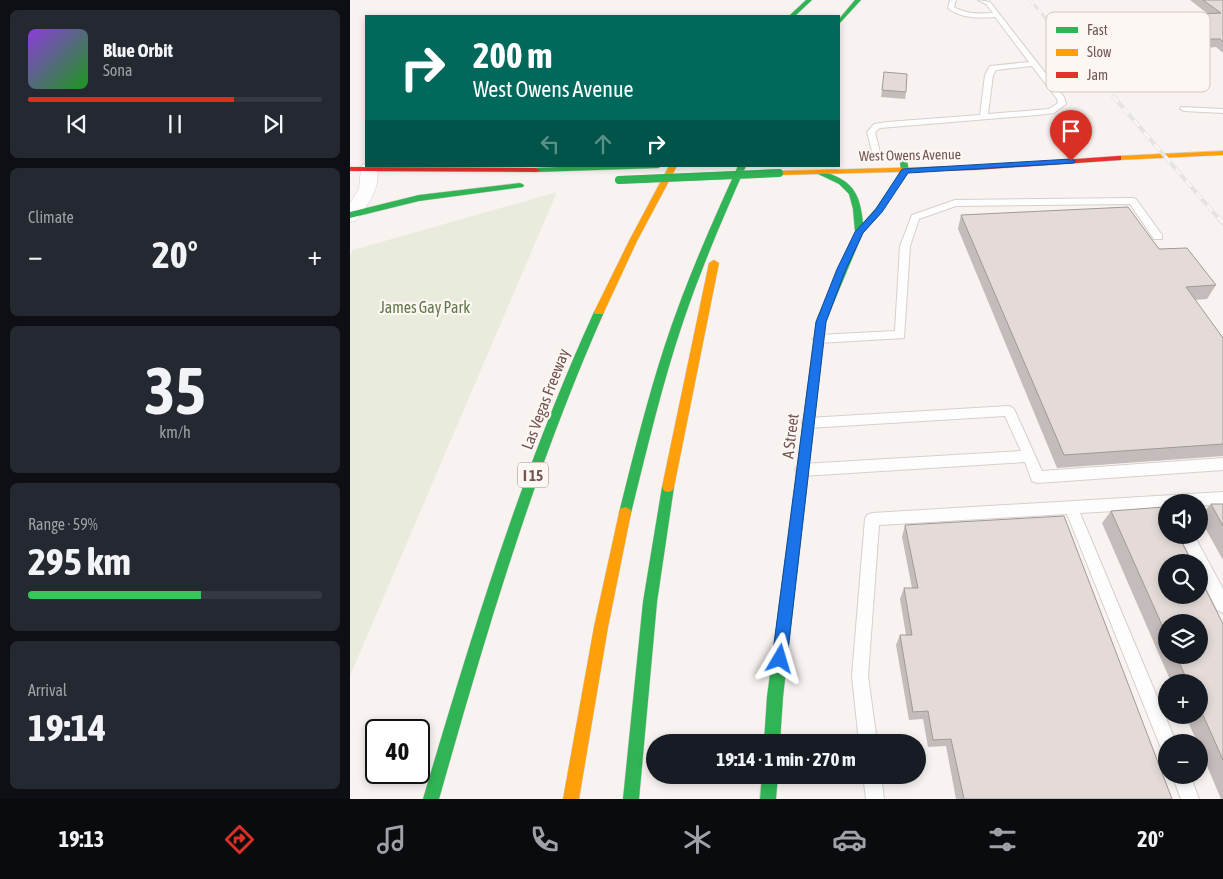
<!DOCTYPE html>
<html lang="en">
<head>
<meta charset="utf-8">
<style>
  body { margin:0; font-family:"Asap Condensed",sans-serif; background:#242831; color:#f1f3f6; height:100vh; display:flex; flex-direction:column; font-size:19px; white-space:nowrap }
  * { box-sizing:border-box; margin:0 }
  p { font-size:16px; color:#9ea1a6 }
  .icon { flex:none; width:28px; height:28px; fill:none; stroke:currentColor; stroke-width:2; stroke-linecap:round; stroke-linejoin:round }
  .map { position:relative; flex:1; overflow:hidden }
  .details { display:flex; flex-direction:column; gap:10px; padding:10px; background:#0d0f14; width:350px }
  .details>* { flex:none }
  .banner { position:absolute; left:15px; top:15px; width:475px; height:152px; border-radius:0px; box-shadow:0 2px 8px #0003; background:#00695c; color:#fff; overflow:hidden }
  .controls { position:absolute; left:808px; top:494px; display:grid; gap:10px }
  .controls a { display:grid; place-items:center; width:50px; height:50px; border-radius:50%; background:#171b24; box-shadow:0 2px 8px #0003; font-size:25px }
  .speed { position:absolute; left:15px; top:719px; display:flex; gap:10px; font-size:25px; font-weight:700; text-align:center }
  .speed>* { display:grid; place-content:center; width:65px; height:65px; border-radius:50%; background:#171b24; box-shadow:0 2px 8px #0003; line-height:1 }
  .speed .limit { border:2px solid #111; border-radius:8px; background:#fff; color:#111 }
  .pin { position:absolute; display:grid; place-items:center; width:42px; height:42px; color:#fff; margin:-51px -21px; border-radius:50% 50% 50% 0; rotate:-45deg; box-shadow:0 0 5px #0007 }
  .pin .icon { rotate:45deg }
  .me { position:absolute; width:55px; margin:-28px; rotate:7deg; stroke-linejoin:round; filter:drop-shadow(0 0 4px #0008) }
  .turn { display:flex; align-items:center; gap:18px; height:105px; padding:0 25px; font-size:22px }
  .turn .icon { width:65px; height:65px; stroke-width:2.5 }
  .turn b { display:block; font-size:35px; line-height:42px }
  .lanes { display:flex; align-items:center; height:48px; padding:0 25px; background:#0003; justify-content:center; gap:25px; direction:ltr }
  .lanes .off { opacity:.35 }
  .big { font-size:38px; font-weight:700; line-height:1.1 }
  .details .widget { flex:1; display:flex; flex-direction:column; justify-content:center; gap:8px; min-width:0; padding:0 18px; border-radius:8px; background:#242831 }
  .details .dial { align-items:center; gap:0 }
  .dial b { font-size:65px; line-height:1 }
  .song { display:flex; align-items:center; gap:15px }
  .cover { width:60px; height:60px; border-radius:8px; background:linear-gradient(135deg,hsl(270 70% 55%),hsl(120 70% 35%)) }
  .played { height:5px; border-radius:2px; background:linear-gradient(90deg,#d93025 70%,#363941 70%) }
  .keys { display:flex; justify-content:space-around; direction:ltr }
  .heat { display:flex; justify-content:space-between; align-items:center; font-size:28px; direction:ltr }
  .charge { height:8px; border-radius:4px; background:linear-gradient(90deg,#34c759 59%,#363941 0) }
  .trip { position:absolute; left:296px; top:734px; width:280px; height:50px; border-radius:25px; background:#171b24; box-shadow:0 2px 8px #0003; font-weight:700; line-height:50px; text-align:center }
  .dock { display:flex; height:80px; justify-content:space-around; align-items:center; background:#090b0e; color:#9ea1a6 }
  .dock .icon { width:35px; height:35px }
  .dock .active { color:#d93025 }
  .dock b { font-size:22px; color:#f1f3f6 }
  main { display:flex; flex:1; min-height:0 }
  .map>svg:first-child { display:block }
  .green { fill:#e9ecdc }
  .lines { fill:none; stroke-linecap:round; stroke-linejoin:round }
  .lane-casing { stroke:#d6cfcc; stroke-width:2 }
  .street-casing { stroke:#d6cfcc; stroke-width:1 }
  .fast-casing { stroke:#d7cecc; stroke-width:1 }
  .slow-casing { stroke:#d7cecc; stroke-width:1 }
  .jam-casing { stroke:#d7cecc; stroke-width:1 }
  .lane { fill:#fefdfd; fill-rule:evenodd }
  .street { fill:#fefdfd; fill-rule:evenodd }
  .fast { fill:#30b455; fill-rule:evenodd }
  .slow { fill:#ff9f0a; fill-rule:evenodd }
  .jam { fill:#e5322d; fill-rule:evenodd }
  .rail-far2-casing { stroke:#e5e3e6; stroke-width:3 }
  .rail-far1-casing { stroke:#e5e3e6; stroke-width:4 }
  .rail-casing { stroke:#e5e3e6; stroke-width:5 }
  .rail-far2 { stroke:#fdf7f3; stroke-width:2; stroke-dasharray:6; stroke-linecap:butt }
  .rail-far1 { stroke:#fdf7f3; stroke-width:2.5; stroke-dasharray:8; stroke-linecap:butt }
  .rail { stroke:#fdf7f3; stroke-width:3; stroke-dasharray:9; stroke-linecap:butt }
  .fast-bridge-casing { stroke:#d7cecc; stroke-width:8; stroke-linecap:butt }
  .fast-bridge { stroke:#30b455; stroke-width:8 }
  .wall { fill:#c4bcba; fill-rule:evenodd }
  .building { fill:#e4dbd8; stroke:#a09997 }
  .route { fill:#1a73e8; stroke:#114b97 }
  .labels { text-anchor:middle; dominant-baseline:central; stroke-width:4.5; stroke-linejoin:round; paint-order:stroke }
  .far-street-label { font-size:14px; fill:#735652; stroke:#fdf7f3 }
  .shield { fill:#fdf7f3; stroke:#9c8682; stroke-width:1 }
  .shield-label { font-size:15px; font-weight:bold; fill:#735652 }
  .park-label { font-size:16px; fill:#62784b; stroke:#fdf7f3 }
  .street-label { font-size:16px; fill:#735652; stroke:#fdf7f3 }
  .key { fill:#fdf7f3; stroke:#d4c7c3; stroke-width:1 }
  .key-label { font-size:14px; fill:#735652 }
</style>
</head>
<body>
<main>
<section class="details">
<div class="widget">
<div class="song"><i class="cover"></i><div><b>Blue Orbit</b><p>Sona</p></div></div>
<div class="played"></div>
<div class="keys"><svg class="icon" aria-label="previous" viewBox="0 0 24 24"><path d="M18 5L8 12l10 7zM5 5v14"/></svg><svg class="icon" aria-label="pause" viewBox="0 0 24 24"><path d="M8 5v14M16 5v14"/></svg><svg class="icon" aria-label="next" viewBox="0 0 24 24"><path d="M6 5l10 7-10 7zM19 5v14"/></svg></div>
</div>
<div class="widget"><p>Climate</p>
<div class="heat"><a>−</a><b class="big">20°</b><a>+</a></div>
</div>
<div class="widget dial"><b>35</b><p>km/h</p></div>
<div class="widget"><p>Range · 59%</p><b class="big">295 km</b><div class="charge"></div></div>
<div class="widget"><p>Arrival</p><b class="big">19:14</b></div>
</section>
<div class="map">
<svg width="873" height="799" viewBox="0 0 873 799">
  <rect width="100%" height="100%" fill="#f8f3f0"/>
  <path class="green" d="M207,192L0,676V255L3,250Z"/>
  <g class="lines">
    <g class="lane-casing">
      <path id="lane" d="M600,0H606L604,7C616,14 629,14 643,13L636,4L628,0L640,2L714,97L716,104L704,113L687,115L530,128L525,132L531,157L524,159L517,132L524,124L537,122L630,115L635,75L640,66L679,62L645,17C630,18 611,19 598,8ZM682,66L707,99L708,103L699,109L638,114L643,75L646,70Z
        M831,107L873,109V113L834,111L830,109Z
        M783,198L786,199L812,235V239H804L780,204L606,206L569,219L560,246L554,338L468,343L462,339L468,335L545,331L550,246L562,215L605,200Z
        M659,406L663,408L665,411L692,471L873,458V470L687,483L682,481L675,462L452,476L447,474L445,470L447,466L452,464L671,451L655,416L458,428L453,427L452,423L453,419L458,418Z
        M873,492V504L849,506V502H816V508L730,513L826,742H816V751L811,748L717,514L529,525L518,676L527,742H509L502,676L515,519L517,515L522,513Z
        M829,535H844L873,589V613L867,610L849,574V562H843Z
        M513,775H531L534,799H516Z
        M822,775H840L849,799H831Z"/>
    </g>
    <g class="street-casing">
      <path id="street" d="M13,164L26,166C33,186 17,205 6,221L0,222V203L9,189L11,168Z"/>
    </g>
    <g class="fast-casing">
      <path id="fast" d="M456,0H462L445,16H439Z
        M505,0H511L489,24V19Z
        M549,154L556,156L559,171L532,212L513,233L476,321L433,697L430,742H414L417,697L466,321L505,232L503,209L499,194L489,184L466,173L470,171C501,179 510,191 513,223L526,208L551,171Z
        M228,166H312L308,168L186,172L182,170L186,168Z
        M388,166H396C373,217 351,269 333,322C312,384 297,449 281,513L280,517L275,519L270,517L269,513C283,457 297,400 315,345C335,284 361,225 388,166Z
        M170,183L174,185L173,187L69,201L0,218V212L69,195Z
        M249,309L254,312C184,470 136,633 89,799H73C122,633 172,470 244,312Z
        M318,482L322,483L324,487L307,602L289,799H273L293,602L312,487L314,483Z
        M412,775H428L426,799H410Z"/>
    </g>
    <g class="slow-casing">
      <path id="slow" d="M873,151V155L768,160L764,158L768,156Z
        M319,166H327L287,241L254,312L253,314H245L244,312L279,241Z
        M580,167H583V171L429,175L425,173L429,171Z
        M364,260L369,263L324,487L322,491L318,492L314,491L312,487L359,263Z
        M275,507L280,509L281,513L258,627L229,799H213L244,627L269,513L270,509Z"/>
    </g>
    <g class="jam-casing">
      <path id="jam" d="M768,156H771V160L625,170L580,171L576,169L580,167L625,166Z
        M0,167L186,168L190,170L186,172L0,171Z"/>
    </g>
    <use href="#lane" class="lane"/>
    <use href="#street" class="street"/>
    <use href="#fast" class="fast"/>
    <use href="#slow" class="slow"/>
    <use href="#jam" class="jam"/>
    <g class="rail-far2-casing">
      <path id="rail-far2" d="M680,0L764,97"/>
    </g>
    <g class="rail-far1-casing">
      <path id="rail-far1" d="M763,96L869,219"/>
    </g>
    <g class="rail-casing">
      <path id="rail" d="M868,217L873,223"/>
    </g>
    <use href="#rail-far2" class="rail-far2"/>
    <use href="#rail-far1" class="rail-far1"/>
    <use href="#rail" class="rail"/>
    <g class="fast-bridge-casing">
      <path id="fast-bridge" d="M269,180L429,173"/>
    </g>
    <use href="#fast-bridge" class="fast-bridge"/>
  </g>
  <path class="wall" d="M840,0H873V53L866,47L856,48L827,23L830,15L858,14Z
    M532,90L556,92L555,99L531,97Z
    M611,215L809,249L866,285L857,299L845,300L873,338V456L707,468L608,229Z
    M861,504H873V560L849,517Z
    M761,511L873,624V799H871L849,747V742H847L835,715H849V682H821L752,523ZM816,622L849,655H816Z
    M555,525L822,799H606L596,746L578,747L573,719L559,720L546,645L550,635H556L550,599L554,588H562L552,537Z"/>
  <path class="building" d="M853,0H873V42L870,39H860L830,15L871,13Z
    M534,72L557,74L556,92L532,90Z
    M778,207L809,249L837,248L866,285L836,287L873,338V444L714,455L611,215Z
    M861,504H873V526Z
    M814,507L816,513V535H828L842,562H816V595H849V576L873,624V760L849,706V682H838L826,655H849V622H816V634L761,511Z
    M714,516L822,799H614L601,739L583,740L578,711L563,712L550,635H562L554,588H568L555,525Z"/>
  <path class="route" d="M721,159L725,161L724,163L558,173L532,212L513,233L496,269L476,322L437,659L435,664L430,666L425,664L422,659L466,322L487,269L505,232L526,209L552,169Z"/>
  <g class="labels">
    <g class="far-street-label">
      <text transform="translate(560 155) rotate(-1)">West Owens Avenue</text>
    </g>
    <rect class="shield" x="168" y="462.5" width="30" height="25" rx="4"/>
    <g class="shield-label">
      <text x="183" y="475">I 15</text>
    </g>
    <g class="park-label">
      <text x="75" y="307">James Gay Park</text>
    </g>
    <g class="street-label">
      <text transform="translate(195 399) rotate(-69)">Las Vegas Freeway</text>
      <text transform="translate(440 436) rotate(-83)">A Street</text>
    </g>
  </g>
  <rect x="696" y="12" width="164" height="80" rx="8" class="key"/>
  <rect x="706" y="27" width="22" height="6" fill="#30b455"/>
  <rect x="706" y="49" width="22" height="7" fill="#ff9f0a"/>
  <rect x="706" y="72" width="22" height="6" fill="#e5322d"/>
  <g class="key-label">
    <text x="737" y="35">Fast</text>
    <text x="737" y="57">Slow</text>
    <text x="737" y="80">Jam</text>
  </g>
</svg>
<div class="controls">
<a><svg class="icon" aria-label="sound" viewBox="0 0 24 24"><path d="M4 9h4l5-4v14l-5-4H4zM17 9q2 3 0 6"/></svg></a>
<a><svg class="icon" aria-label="search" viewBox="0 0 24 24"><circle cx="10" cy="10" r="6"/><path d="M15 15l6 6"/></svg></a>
<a><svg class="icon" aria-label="layers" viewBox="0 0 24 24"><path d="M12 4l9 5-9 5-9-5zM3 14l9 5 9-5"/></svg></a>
<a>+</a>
<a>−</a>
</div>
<div class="speed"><div class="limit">40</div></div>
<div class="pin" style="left:721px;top:161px;background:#d93025"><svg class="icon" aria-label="arrive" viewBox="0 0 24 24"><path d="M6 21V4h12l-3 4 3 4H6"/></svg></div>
<svg class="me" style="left:430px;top:659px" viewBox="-20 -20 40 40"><path d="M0-17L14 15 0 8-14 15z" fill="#1a73e8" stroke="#fff" stroke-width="4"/></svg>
<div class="trip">19:14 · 1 min · 270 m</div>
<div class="banner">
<div class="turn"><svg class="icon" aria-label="right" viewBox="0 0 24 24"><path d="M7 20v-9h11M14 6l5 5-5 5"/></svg><div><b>200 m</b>West Owens Avenue</div></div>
<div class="lanes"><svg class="icon off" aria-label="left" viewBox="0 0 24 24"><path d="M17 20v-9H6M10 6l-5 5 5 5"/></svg><svg class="icon off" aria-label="ahead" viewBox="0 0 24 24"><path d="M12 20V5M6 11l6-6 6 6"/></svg><svg class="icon" aria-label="right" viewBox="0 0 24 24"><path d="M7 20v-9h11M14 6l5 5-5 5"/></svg></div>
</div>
</div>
</main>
<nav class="dock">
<b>19:13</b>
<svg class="icon active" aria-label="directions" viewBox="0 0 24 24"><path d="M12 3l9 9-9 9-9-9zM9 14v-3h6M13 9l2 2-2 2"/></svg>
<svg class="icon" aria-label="music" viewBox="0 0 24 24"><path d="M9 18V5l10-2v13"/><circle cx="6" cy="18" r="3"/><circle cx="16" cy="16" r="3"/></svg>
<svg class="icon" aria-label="phone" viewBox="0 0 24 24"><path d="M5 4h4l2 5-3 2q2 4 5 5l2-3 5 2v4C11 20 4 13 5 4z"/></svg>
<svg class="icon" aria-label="climate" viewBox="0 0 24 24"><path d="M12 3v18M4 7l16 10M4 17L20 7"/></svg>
<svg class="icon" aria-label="car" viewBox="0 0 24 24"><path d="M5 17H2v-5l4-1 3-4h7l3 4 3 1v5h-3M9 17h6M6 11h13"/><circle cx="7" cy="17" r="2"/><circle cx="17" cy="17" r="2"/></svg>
<svg class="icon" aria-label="filters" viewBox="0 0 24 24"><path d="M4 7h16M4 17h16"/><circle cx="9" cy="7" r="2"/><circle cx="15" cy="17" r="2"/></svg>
<b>20°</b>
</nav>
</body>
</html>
